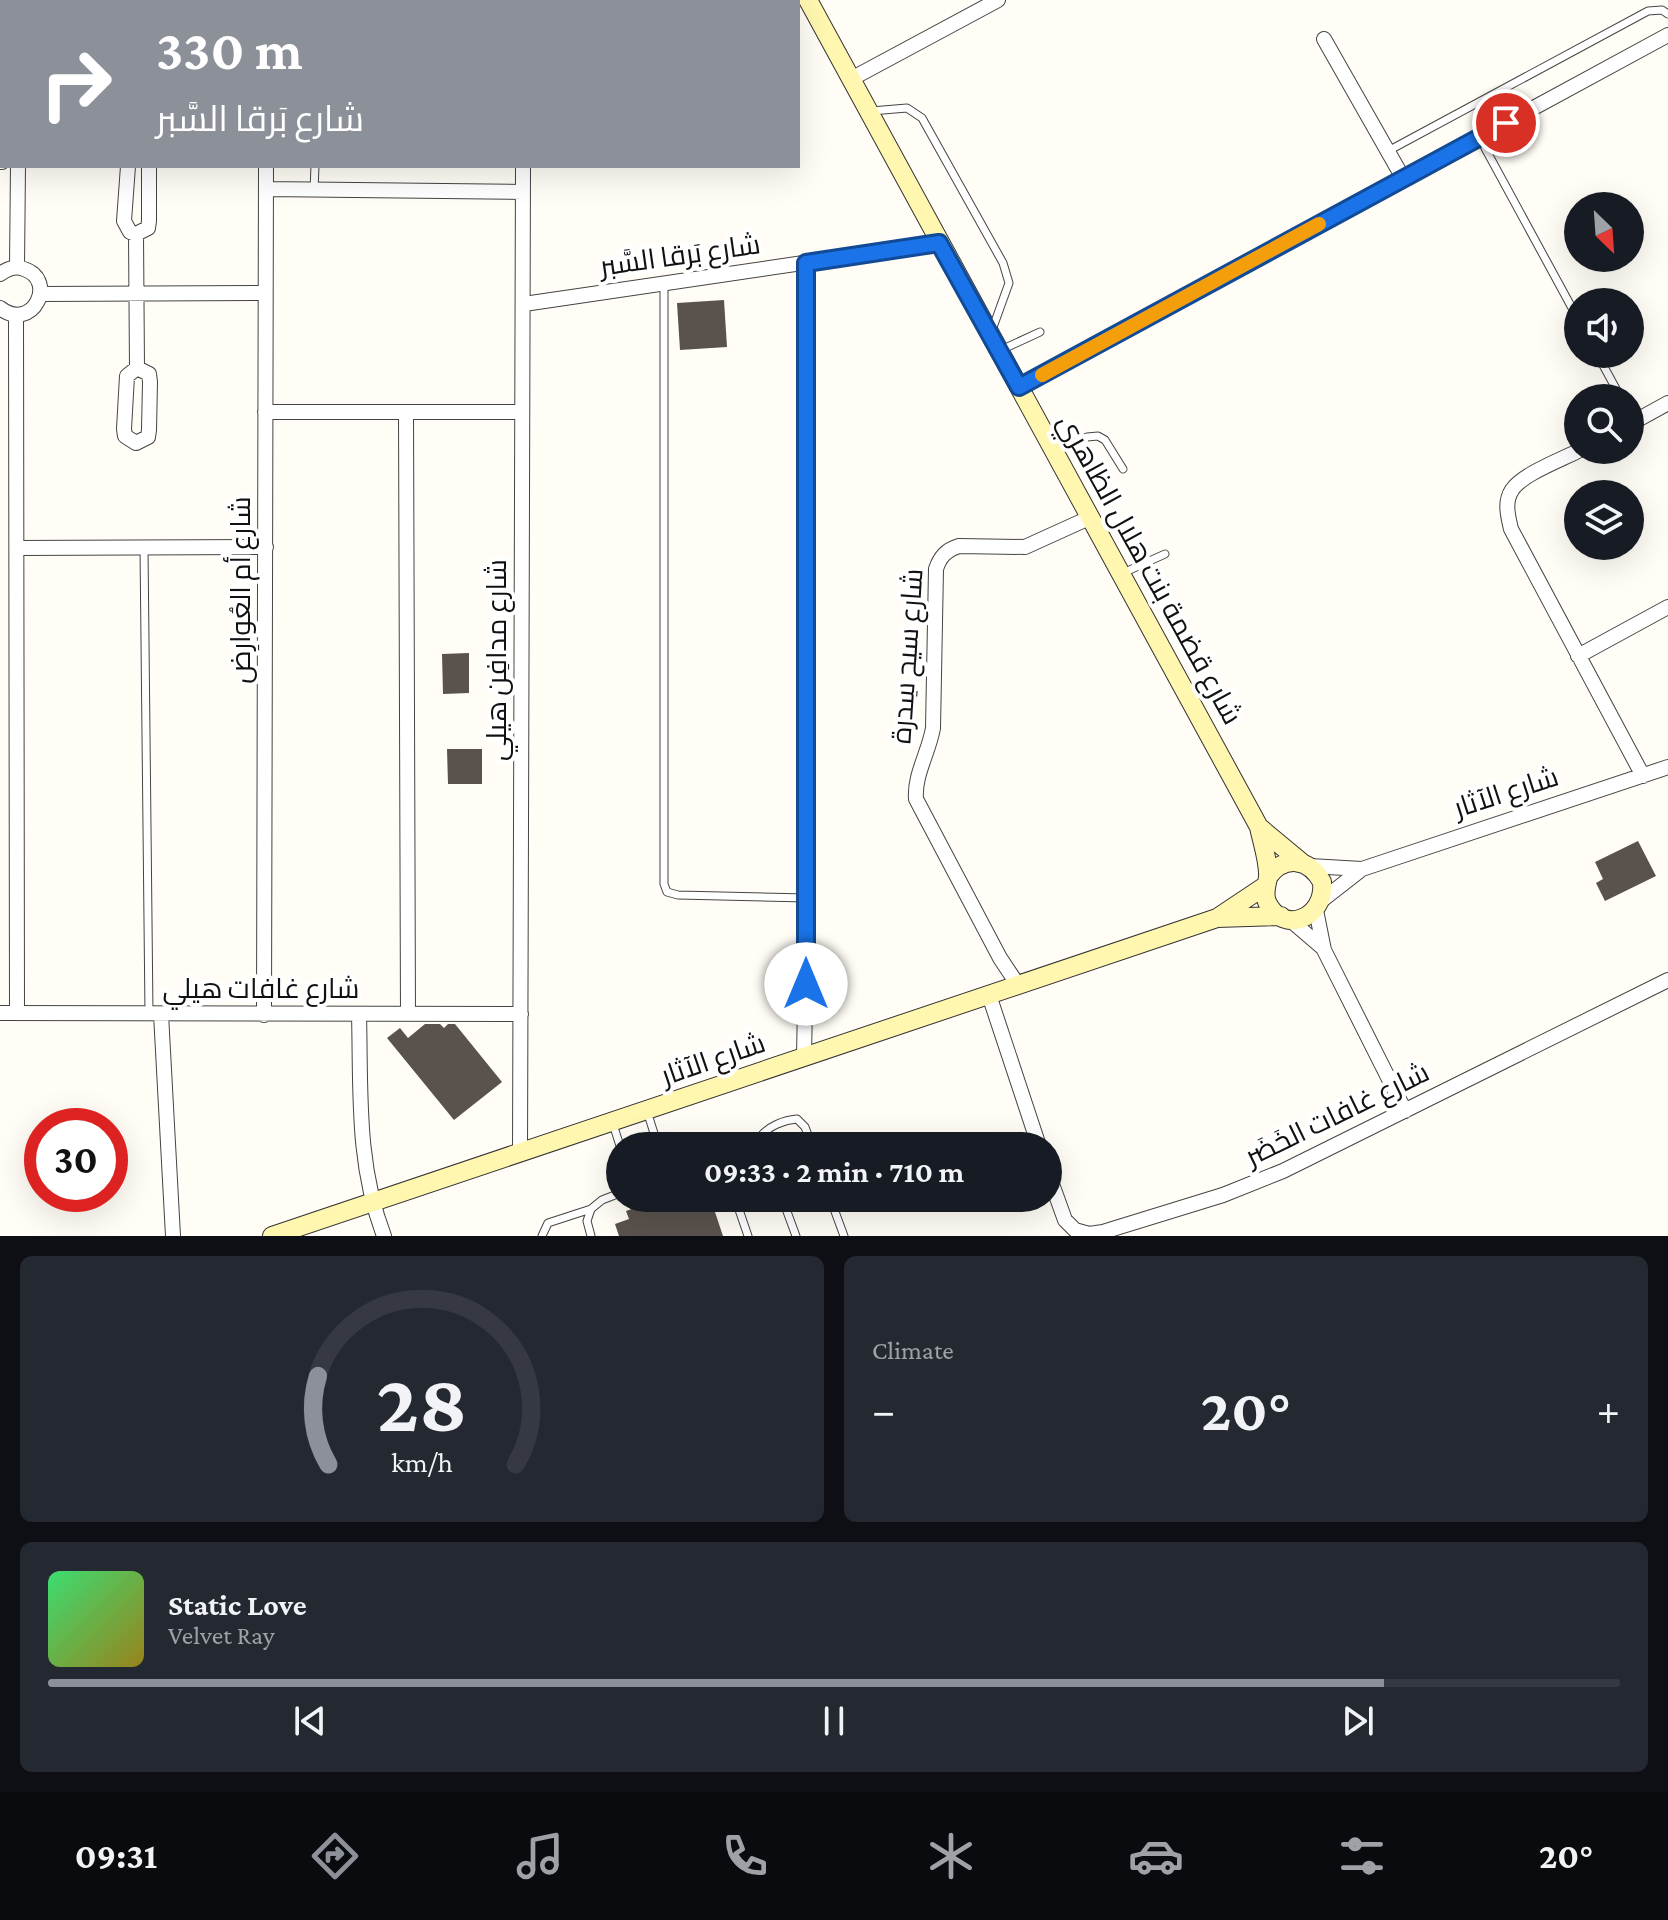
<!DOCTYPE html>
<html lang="en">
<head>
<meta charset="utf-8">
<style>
  body { margin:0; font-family:"Crimson Pro",Cairo,serif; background:#242831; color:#f1f3f6; height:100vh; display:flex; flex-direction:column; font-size:30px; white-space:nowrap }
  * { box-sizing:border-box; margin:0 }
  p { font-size:26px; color:#9ea1a6 }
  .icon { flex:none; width:44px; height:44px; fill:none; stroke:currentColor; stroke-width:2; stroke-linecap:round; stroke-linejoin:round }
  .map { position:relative; height:1236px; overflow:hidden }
  .sheet { display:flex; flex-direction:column; gap:20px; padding:20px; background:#0d0f14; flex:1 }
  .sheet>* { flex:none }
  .guide { position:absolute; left:0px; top:0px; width:800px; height:168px; box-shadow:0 8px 32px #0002; background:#8c9099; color:#fff; overflow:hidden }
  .needle { width:52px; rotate:155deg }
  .tools { position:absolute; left:1564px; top:192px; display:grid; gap:16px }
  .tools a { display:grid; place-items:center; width:80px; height:80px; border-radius:50%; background:#171b24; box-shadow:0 8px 32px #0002; font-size:40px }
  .speed { position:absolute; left:24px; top:1108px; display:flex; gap:16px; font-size:40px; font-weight:700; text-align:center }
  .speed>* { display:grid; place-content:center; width:104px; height:104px; border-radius:50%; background:#171b24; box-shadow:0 8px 32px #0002; line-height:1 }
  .speed .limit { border:12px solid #d22; background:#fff; color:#111 }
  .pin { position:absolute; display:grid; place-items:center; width:68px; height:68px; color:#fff; margin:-34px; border:4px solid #fff; border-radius:50%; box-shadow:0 2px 8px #0007 }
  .me { position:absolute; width:88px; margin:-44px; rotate:0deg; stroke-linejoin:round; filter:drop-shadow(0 0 6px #0008) }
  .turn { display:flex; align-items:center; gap:28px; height:168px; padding:0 24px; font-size:36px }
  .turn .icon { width:104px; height:104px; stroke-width:2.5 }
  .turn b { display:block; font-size:56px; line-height:68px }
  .big { font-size:60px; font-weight:700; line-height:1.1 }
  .sheet .card { flex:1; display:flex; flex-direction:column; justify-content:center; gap:12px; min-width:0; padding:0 28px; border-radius:12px; background:#242831 }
  .sheet .dial { align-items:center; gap:0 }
  .dial svg { height:208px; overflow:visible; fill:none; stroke:#363941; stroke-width:7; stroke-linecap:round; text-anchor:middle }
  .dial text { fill:#f1f3f6; stroke:none }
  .song { display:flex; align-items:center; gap:24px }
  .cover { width:96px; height:96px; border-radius:12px; background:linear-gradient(135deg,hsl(140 70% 55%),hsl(50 70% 35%)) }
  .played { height:8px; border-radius:4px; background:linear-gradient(90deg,#8c9099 85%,#363941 85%) }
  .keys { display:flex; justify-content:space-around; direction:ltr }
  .heat { display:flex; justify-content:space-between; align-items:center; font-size:44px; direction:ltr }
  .sheet .tiles { flex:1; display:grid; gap:20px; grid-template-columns:1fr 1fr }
  .card:last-child { grid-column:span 2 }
  .trip { position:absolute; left:606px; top:1132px; width:456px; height:80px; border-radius:40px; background:#171b24; box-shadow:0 8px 32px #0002; font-weight:700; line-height:80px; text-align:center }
  .dock { display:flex; height:128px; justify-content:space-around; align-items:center; background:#090b0e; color:#9ea1a6 }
  .dock .icon { width:56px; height:56px }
  .dock .selected { color:#8c9099 }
  .dock b { font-size:36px; color:#f1f3f6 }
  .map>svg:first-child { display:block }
  .building { fill:#5a524d }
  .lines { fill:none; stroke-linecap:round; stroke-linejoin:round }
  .lane-casing { stroke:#444; stroke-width:9 }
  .street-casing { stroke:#444; stroke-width:16 }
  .secondary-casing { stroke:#333; stroke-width:20 }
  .lane { stroke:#fff; stroke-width:7 }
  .street { stroke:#fff; stroke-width:14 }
  .secondary { stroke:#fff6b0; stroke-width:18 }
  .route-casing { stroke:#114b97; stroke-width:20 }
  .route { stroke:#1a73e8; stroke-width:14 }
  .slow { stroke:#f59e0b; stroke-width:14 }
  .labels { text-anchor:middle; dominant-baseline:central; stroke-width:8; stroke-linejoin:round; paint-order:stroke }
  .street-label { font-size:28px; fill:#111; stroke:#fff }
</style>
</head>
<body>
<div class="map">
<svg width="1668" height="1236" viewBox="0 0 1668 1236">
  <rect width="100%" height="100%" fill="#fffdf5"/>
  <path class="building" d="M724,300L727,347L680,350L677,303Z
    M469,653V693L443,694L442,654Z
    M447,749H482V784H448Z
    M1638,841L1656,876L1605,901L1596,883L1603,879L1595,862Z
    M425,1024H440L444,1028L448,1024H455L502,1082L454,1120L387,1038L400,1028L408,1038Z
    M663,1198H688L690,1202L702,1198L707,1212L714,1209L723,1236H619L615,1224L629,1219L626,1211Z"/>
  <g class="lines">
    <g class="lane-casing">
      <path id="lane" d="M871,111L907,108L922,118L1003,263L1009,283L992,330
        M1479,137L1578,319
        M1388,151L1648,11L1662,10L1668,14
        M314,190L315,166
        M664,284V884L667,892L678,895L807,898
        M1001,350L1040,332
        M1597,354L1621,398
        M1056,451L1087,437L1098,436L1105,440L1123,469
        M144,548L149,1013
        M1123,573L1165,554
        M647,1111L658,1146
        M613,1124L620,1146
        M764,1146L761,1136C769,1126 784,1120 797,1119L805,1127L812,1146
        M735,1198L748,1236
        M782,1198L796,1236
        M830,1198L844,1236
        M591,1209L587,1221L591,1236
        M542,1236L548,1223L591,1209L602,1200L620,1193"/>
    </g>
    <g class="street-casing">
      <path id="street" d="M268,0V2
        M18,2V0
        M524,2V0
        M1324,39L1403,178
        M851,79L998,0
        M0,87H2
        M0,162H2
        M128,166L124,221L130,232L136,234L148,228L149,221V166
        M266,189L523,192
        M136,234L137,368
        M17,267L18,166
        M0,274C7,269 15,265 24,269C58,280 33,333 0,308
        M40,294L264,293
        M524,304L939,243
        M16,315L17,1013
        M137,368L149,374L150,382L149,430L148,437L136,443L125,436L124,429L127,376Z
        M1019,387L1668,35
        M265,412H522
        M406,412L408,1014
        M1630,424L1668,403
        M1580,450C1563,459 1522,474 1512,490C1504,502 1508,516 1511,529L1643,776
        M17,548L266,547
        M1578,656L1668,607
        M1310,866L1362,869
        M1321,901L1362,869L1668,767
        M1316,910L1324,950L1405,1111
        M1289,919L1324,949
        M1018,985L1000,958L916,799C914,775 929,752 933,728L936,569C940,557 946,550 959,546L1025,547L1089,518
        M989,995L1039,1146
        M0,1013L521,1014
        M161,1014L173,1236
        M359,1014C361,1090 356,1163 384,1236
        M264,1015L266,166
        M804,1057L807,898L806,263
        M520,1154L523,166
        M1048,1173L1065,1220L1075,1230L1089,1234L1103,1232L1223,1195L1283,1171L1668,980"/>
    </g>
    <g class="secondary-casing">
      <path id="secondary" d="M808,0L1259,827C1262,842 1269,862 1268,877C1267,886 1263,892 1267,902C1283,936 1326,918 1322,882C1309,858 1284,855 1268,877
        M1259,827L1301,862
        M1217,918L1281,916
        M272,1236L1217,918L1265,886"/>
    </g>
    <use href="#lane" class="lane"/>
    <use href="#street" class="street"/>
    <use href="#secondary" class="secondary"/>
  </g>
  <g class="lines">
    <g class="route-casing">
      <path id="route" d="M806,984V263L939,243L1019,387L1506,123"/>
    </g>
    <use href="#route" class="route"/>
    <path class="slow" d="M1042,375L1319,224"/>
  </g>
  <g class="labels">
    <g class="street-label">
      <text transform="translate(680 255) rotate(-8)">شارع بَرقا السَّبر</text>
      <text transform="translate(1150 569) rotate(61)">شارع قضمة بنت هلال الظاهري</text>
      <text transform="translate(240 590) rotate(-90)">شارع أم العُوارِض</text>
      <text transform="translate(907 656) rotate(-86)">شارع سيح سِدرة</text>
      <text transform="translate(496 660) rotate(-90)">شارع مدافِن هيلي</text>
      <text transform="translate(1506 792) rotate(-18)">شارع الآثار</text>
      <text x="261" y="988">شارع غافات هيلي</text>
      <text transform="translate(713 1059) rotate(-19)">شارع الآثار</text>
      <text transform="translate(1337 1114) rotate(-26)">شارع غافات الخَضَر</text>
    </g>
  </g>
</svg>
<div class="tools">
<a><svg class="needle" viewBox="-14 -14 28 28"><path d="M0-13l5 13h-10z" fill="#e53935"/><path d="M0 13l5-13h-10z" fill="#9ea1a6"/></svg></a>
<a><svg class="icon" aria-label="sound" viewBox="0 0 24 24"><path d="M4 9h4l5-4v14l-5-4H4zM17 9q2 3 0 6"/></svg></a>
<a><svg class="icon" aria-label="search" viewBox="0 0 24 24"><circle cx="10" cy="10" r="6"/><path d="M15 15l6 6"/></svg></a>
<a><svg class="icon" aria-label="layers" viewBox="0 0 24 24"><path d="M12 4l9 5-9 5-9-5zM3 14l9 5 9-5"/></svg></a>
</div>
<div class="speed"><div class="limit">30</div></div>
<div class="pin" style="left:1506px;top:123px;background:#d93025"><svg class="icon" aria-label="arrive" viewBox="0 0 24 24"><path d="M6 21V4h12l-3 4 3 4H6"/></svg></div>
<svg class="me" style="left:806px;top:984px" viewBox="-20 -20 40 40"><circle r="19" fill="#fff"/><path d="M0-13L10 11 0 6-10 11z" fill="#1a73e8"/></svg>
<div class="trip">09:33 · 2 min · 710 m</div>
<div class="guide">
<div class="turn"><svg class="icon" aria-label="right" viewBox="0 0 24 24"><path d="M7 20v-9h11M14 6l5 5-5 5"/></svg><div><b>330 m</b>شارع بَرقا السَّبر</div></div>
</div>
</div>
<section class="sheet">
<div class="tiles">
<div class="card dial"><svg viewBox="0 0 100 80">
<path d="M14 69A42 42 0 1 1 86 69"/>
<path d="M14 69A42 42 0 0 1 10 35" stroke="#8c9099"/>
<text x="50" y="56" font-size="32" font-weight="700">28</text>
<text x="50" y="72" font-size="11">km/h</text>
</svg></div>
<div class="card"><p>Climate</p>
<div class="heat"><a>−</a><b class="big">20°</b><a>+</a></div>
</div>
<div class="card">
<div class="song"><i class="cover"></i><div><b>Static Love</b><p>Velvet Ray</p></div></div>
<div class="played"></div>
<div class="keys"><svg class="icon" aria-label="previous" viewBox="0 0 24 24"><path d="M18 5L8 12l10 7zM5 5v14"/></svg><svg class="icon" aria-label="pause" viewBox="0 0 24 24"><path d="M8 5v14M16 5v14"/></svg><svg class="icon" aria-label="next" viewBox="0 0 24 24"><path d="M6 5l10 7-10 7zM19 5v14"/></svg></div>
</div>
</div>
</section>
<nav class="dock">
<b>09:31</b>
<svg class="icon selected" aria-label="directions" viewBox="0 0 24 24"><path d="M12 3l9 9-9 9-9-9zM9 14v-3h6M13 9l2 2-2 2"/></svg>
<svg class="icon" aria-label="music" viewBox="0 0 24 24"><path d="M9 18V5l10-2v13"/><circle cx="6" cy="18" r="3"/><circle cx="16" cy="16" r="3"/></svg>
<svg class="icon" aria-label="phone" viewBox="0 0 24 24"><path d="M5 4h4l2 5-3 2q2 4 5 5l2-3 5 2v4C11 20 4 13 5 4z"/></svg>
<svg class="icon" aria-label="climate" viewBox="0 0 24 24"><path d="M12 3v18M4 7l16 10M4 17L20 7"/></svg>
<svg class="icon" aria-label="car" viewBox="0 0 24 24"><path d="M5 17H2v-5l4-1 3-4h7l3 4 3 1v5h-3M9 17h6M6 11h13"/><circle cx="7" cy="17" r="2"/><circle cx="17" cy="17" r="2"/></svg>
<svg class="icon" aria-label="filters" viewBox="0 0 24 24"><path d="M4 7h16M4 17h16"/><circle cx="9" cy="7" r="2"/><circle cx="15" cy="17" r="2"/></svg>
<b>20°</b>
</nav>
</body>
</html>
